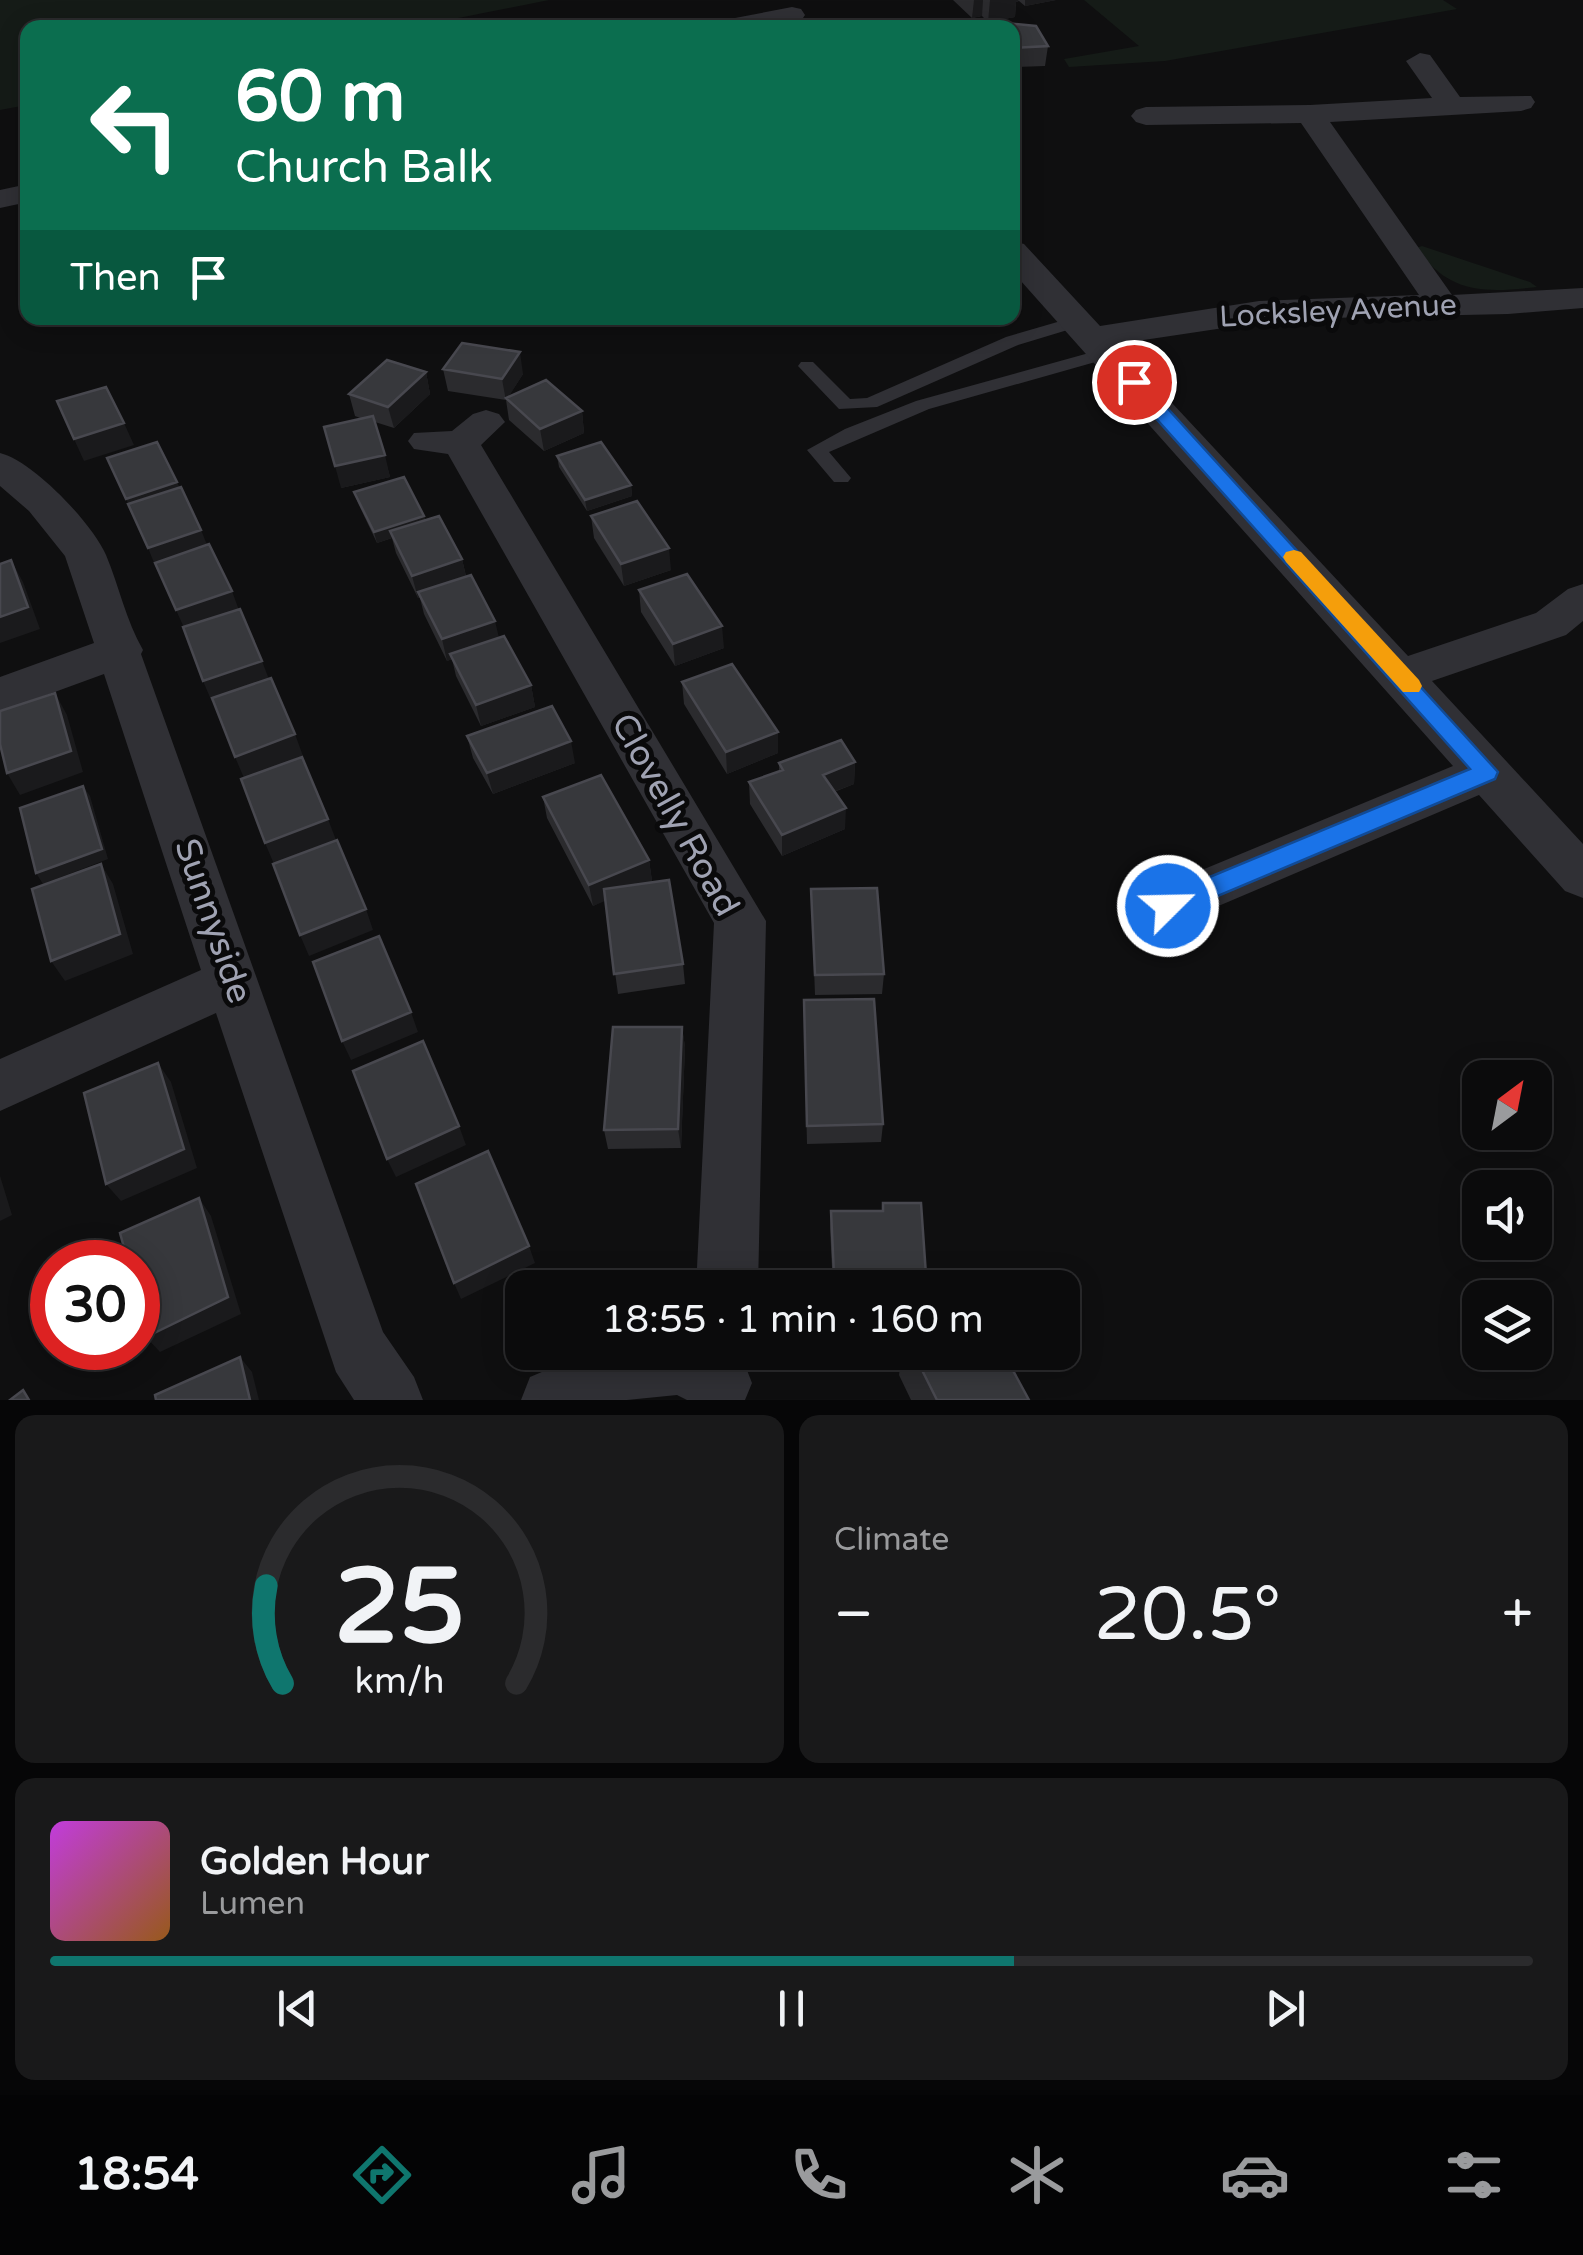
<!DOCTYPE html>
<html lang="en">
<head>
<meta charset="utf-8">
<style>
  body { margin:0; font-family:"Varela Round",sans-serif; background:#19191a; color:#f1f3f6; height:100vh; display:flex; flex-direction:column; font-size:38px; white-space:nowrap }
  * { box-sizing:border-box; margin:0 }
  p { font-size:32px; color:#9a9b9d }
  .icon { flex:none; width:55px; height:55px; fill:none; stroke:currentColor; stroke-width:2; stroke-linecap:round; stroke-linejoin:round }
  .map { position:relative; height:1400px; overflow:hidden }
  .side { display:flex; flex-direction:column; gap:15px; padding:15px; background:#060607; flex:1 }
  .side>* { flex:none }
  .guide { position:absolute; left:20px; top:20px; width:1000px; height:305px; border-radius:20px; box-shadow:0 5px 25px #0003,0 0 0 2px #2b2b2d; background:#0b6e4f; color:#fff; overflow:hidden }
  .needle { width:65px; rotate:32deg }
  .tools { position:absolute; left:1462px; top:1060px; display:grid; gap:20px }
  .tools a { display:grid; place-items:center; width:90px; height:90px; border-radius:20px; background:#0b0b0c; box-shadow:0 5px 25px #0003,0 0 0 2px #2b2b2d; font-size:50px }
  .speed { position:absolute; left:30px; top:1240px; display:flex; gap:20px; font-size:50px; font-weight:700; text-align:center }
  .speed>* { display:grid; place-content:center; width:130px; height:130px; border-radius:50%; background:#0b0b0c; box-shadow:0 5px 25px #0003,0 0 0 2px #2b2b2d; line-height:1 }
  .speed .limit { border:15px solid #d22; background:#fff; color:#111 }
  .pin { position:absolute; display:grid; place-items:center; width:85px; height:85px; color:#fff; margin:-42px; border:5px solid #fff; border-radius:50%; box-shadow:0 2px 10px #0007 }
  .me { position:absolute; width:110px; margin:-55px; rotate:67deg; stroke-linejoin:round; filter:drop-shadow(0 0 8px #0008) }
  .turn { display:flex; align-items:center; gap:35px; height:210px; padding:0 50px; font-size:45px }
  .turn .icon { width:130px; height:130px; stroke-width:2.5 }
  .turn b { display:block; font-size:70px; line-height:85px }
  .then { display:flex; align-items:center; height:95px; padding:0 50px; background:#0003; gap:20px; font-size:38px }
  .big { font-size:75px; font-weight:600; line-height:1.1 }
  .side .card { flex:1; display:flex; flex-direction:column; justify-content:center; gap:15px; min-width:0; padding:0 35px; border-radius:20px; background:#19191a }
  .side .dial { align-items:center; gap:0 }
  .dial svg { height:260px; overflow:visible; fill:none; stroke:#2b2b2d; stroke-width:7; stroke-linecap:round; text-anchor:middle }
  .dial text { fill:#f1f3f6; stroke:none }
  .song { display:flex; align-items:center; gap:30px }
  .cover { width:120px; height:120px; border-radius:15px; background:linear-gradient(135deg,hsl(290 70% 55%),hsl(30 70% 35%)) }
  .played { height:10px; border-radius:5px; background:linear-gradient(90deg,#0f766e 65%,#2b2b2d 65%) }
  .keys { display:flex; justify-content:space-around; direction:ltr }
  .heat { display:flex; justify-content:space-between; align-items:center; font-size:55px; direction:ltr }
  .side .tiles { flex:1; display:grid; gap:15px; grid-template-columns:1fr 1fr }
  .card:last-child { grid-column:span 2 }
  .trip { position:absolute; left:505px; top:1270px; width:575px; height:100px; border-radius:20px; background:#0b0b0c; box-shadow:0 5px 25px #0003,0 0 0 2px #2b2b2d; font-weight:600; line-height:100px; text-align:center }
  .dock { display:flex; height:160px; justify-content:space-around; align-items:center; background:#040405; color:#9a9b9d }
  .dock .icon { width:70px; height:70px }
  .dock .current { color:#0f766e }
  .dock b { font-size:45px; color:#f1f3f6 }
  .map>svg:first-child { display:block }
  .green { fill:#151b17 }
  .lines { fill:none; stroke-linecap:round; stroke-linejoin:round }
  .path { stroke:#36363c; stroke-width:4; stroke-dasharray:4 5; stroke-linecap:butt }
  .service { fill:#303035; fill-rule:evenodd }
  .minor { fill:#303035; fill-rule:evenodd }
  .wall { fill:#2b2b2e }
  .shaded-wall { fill:#1a1a1c }
  .building { fill:#37383c; stroke:#48484f; stroke-width:2.5 }
  .route { fill:#1a73e8; stroke:#114b97; stroke-width:2.5 }
  .slow { fill:#f59e0b }
  .labels { text-anchor:middle; dominant-baseline:central; stroke-width:10; stroke-linejoin:round; paint-order:stroke }
  .far-street-label { font-size:30px; fill:#9fa2b2; stroke:#0a0a0b }
  .street-label { font-size:35px; fill:#9fa2b2; stroke:#0a0a0b }
</style>
</head>
<body>
<div class="map">
<svg width="1583" height="1400" viewBox="0 0 1583 1400">
  <rect width="100%" height="100%" fill="#0f0f10"/>
  <path class="green" d="M0,0H549L413,27L28,28L27,105L0,110Z
    M1084,0H1443L1457,9L1165,61L1069,67L1064,59L1139,46Z
    M1422,246L1530,282L1537,287C1483,293 1450,294 1416,248Z"/>
  <g class="lines">
    <path class="path" d="M877,28L887,26"/>
    <path class="service" d="M1078,316L1087,321L1084,325L1018,345L877,407L839,409L798,366L801,362H813L850,399L867,398L1006,337Z
      M1107,348L1116,353L1113,357L929,409L829,452L851,478L848,482H834L807,450L845,429L916,401Z"/>
    <path class="minor" d="M792,7L801,9L805,15L801,21L768,28H710L714,22Z
      M1420,53L1430,55L1460,97L1531,96L1535,102L1531,108L1521,111L1330,122L1452,295L1583,288V308L1508,314L1283,319L1117,344L1408,656L1536,613L1568,589L1583,584V621L1566,635L1432,681L1583,844V898L1565,891L1479,795L1169,927L1151,921L1144,906L1151,891L1453,766L1012,271V241L1024,244L1100,326L1259,301L1419,295L1301,123L1146,125L1136,122L1131,116L1136,110L1146,107L1310,105L1432,98L1406,61Z
      M28,184V202L0,208V190Z
      M486,410L499,414L505,422L481,445L766,921L758,1288H696L714,923L448,454L414,449L408,441L414,433L452,431L473,414Z
      M0,453C33,461 92,523 106,555C119,586 126,621 143,650L141,654L383,1332L414,1377L423,1400H354L336,1372L216,1013L0,1111V1059L201,970L104,674L0,712V677L94,643L65,556L29,511L0,486Z
      M589,1352H727L743,1360L752,1383L745,1400H687L677,1395L627,1400H521L530,1377Z"/>
  </g>
  <path class="wall" d="M953,0H1056L1025,6L1019,1L1016,2L1015,17L988,22L982,16L972,18Z
    M1012,28L1048,46L1045,66L1012,67Z
    M443,369L523,374L508,397L582,411L584,433L544,451L509,420L506,400L448,391Z
    M426,372L430,394L394,428L375,422L390,477L341,488L363,419L355,416L349,394Z
    M557,456L631,485L632,496L587,511L559,467Z
    M354,492L424,516L425,520L462,559L466,576L498,638L531,685L535,707L481,726L456,676L452,659L447,661L424,614L420,598H418L396,553L392,538L377,543L358,503Z
    M591,516L671,570L624,586L594,538Z
    M639,590L724,648L675,666L641,612Z
    M682,682L778,753L727,774L684,704Z
    M467,736L575,763L493,794L473,758Z
    M855,762L854,784L834,792L845,829L782,856L750,804L749,782L779,771V763Z
    M543,797L649,860L652,881L647,883L683,964L685,984L618,994L605,900L593,906L547,818Z
    M811,889L884,974L882,994L815,995Z
    M804,1020L883,1124L881,1142L807,1144Z
    M682,1027L685,1047L681,1148L608,1149L604,1130Z
    M831,1211L926,1275L924,1288H833L830,1228Z
    M902,1352H1003L1029,1400H911L899,1375Z"/>
  <path class="shaded-wall" d="M974,0H983L982,16L972,18Z
    M990,0H1019L1016,2L1015,17L988,22Z
    M1025,0H1056L1025,6Z
    M520,352L523,374L506,401L502,379Z
    M426,372L430,394L394,428L388,407Z
    M582,411L584,433L544,451L540,429Z
    M124,423L134,445L84,461L74,439Z
    M385,455L390,477L341,488L335,466Z
    M177,482L182,493L131,510L126,499Z
    M631,485L632,496L587,511L585,500Z
    M424,516L426,527L390,531L392,538L377,543L374,532Z
    M201,530L210,552L157,570L148,548Z
    M669,548L671,570L624,586L621,564Z
    M462,559L467,581L418,592L420,598H418L412,576Z
    M11,560L23,582L40,629L0,643V617Z
    M232,591L240,613L186,632L176,610Z
    M495,621L500,642L450,654L452,659L447,661L442,639Z
    M722,626L724,648L675,666L673,644Z
    M262,661L270,682L212,702L203,681Z
    M531,685L535,707L481,726L476,705Z
    M55,693L67,715L83,772L20,795L7,773Z
    M778,732V753L727,774L726,752Z
    M295,734L303,756L244,778L235,757Z
    M571,741L575,763L493,794L487,773Z
    M855,762L854,784L822,796L823,775Z
    M83,786L90,796L108,859L43,884L36,873Z
    M846,808L845,829L782,856V835Z
    M328,819L336,840L274,864L265,843Z
    M649,860L652,881L593,906L589,885Z
    M101,864L113,884L133,954L65,981L51,961Z
    M366,909L373,930L309,956L300,935Z
    M411,1012L418,1032L351,1060L342,1041Z
    M682,1027L685,1047L681,1148L678,1129Z
    M158,1063L171,1082L197,1168L121,1201L106,1184Z
    M459,1126L466,1145L396,1177L387,1159Z
    M0,1176L12,1215L0,1221Z
    M199,1198L211,1216L241,1314L160,1352L146,1337Z
    M529,1246L535,1263L461,1299L454,1283Z
    M240,1357L252,1372L259,1400H250Z"/>
  <path class="building" d="M995,22L1036,26L1048,46L1012,48V28H941Z
    M462,343L520,352L502,379L443,369Z
    M387,360L426,372L388,407L349,394Z
    M546,380L582,411L540,429L506,398Z
    M106,387L124,423L74,439L57,401Z
    M373,416L385,455L335,466L324,427Z
    M157,442L177,482L126,499L107,458Z
    M601,442L631,485L585,500L557,456Z
    M404,477L424,516L374,532L354,492Z
    M181,487L201,530L148,548L128,504Z
    M637,501L669,548L621,564L591,516Z
    M439,516L462,559L412,576L390,531Z
    M209,544L232,591L176,610L155,563Z
    M11,560L28,607L0,617V564Z
    M687,574L722,626L673,644L639,590Z
    M471,575L495,621L442,639L418,592Z
    M240,609L262,661L203,681L183,627Z
    M504,636L531,685L476,705L450,654Z
    M732,664L778,732L726,752L682,682Z
    M271,678L295,734L235,757L212,698Z
    M55,693L71,751L7,773L0,744V711Z
    M552,706L571,741L487,773L467,736Z
    M841,740L855,762L823,775L846,808L782,835L749,782L783,770L779,763Z
    M302,757L328,819L265,843L241,779Z
    M601,775L649,860L589,885L543,797Z
    M83,786L102,849L36,873L20,808Z
    M337,840L366,909L300,935L273,864Z
    M101,864L120,934L51,961L32,889Z
    M669,880L683,964L614,974L604,889Z
    M877,888L884,974L815,975L811,889Z
    M379,936L411,1012L342,1041L313,962Z
    M874,999L883,1124L807,1126L804,1000Z
    M613,1027H682L678,1129L604,1130Z
    M423,1041L459,1126L387,1159L353,1071Z
    M158,1063L184,1149L106,1184L84,1093Z
    M488,1151L529,1246L454,1283L416,1184Z
    M199,1198L228,1297L146,1337L138,1303V1262H128L120,1233Z
    M883,1203H921L926,1275H834L831,1211H883Z
    M913,1352H1003L1029,1400H937Z
    M240,1357L250,1400H156L155,1395Z
    M23,1390L29,1400H10Z"/>
  <path class="route" d="M1134,376L1140,378L1498,772L1495,779L1168,917L1159,914L1156,906L1159,898L1470,769L1127,386L1125,382Z"/>
  <path class="slow" d="M1294,550L1301,552L1419,680L1422,686L1419,692H1403L1286,562L1283,557L1286,552Z"/>
  <g class="labels">
    <g class="far-street-label">
      <text transform="translate(1338 311) rotate(-3)">Locksley Avenue</text>
    </g>
    <g class="street-label">
      <text transform="translate(675 815) rotate(61)">Clovelly Road</text>
      <text transform="translate(213 921) rotate(71)">Sunnyside</text>
    </g>
  </g>
</svg>
<div class="tools">
<a><svg class="needle" viewBox="-14 -14 28 28"><path d="M0-13l5 13h-10z" fill="#e53935"/><path d="M0 13l5-13h-10z" fill="#9a9b9d"/></svg></a>
<a><svg class="icon" aria-label="sound" viewBox="0 0 24 24"><path d="M4 9h4l5-4v14l-5-4H4zM17 9q2 3 0 6"/></svg></a>
<a><svg class="icon" aria-label="layers" viewBox="0 0 24 24"><path d="M12 4l9 5-9 5-9-5zM3 14l9 5 9-5"/></svg></a>
</div>
<div class="speed"><div class="limit">30</div></div>
<div class="pin" style="left:1134px;top:382px;background:#d93025"><svg class="icon" aria-label="arrive" viewBox="0 0 24 24"><path d="M6 21V4h12l-3 4 3 4H6"/></svg></div>
<svg class="me" style="left:1168px;top:906px" viewBox="-20 -20 40 40"><circle r="17" fill="#1a73e8" stroke="#fff" stroke-width="3"/><path d="M0-11L8 9 0 5-8 9z" fill="#fff"/></svg>
<div class="trip">18:55 · 1 min · 160 m</div>
<div class="guide">
<div class="turn"><svg class="icon" aria-label="left" viewBox="0 0 24 24"><path d="M17 20v-9H6M10 6l-5 5 5 5"/></svg><div><b>60 m</b>Church Balk</div></div>
<div class="then">Then<svg class="icon" aria-label="arrive" viewBox="0 0 24 24"><path d="M6 21V4h12l-3 4 3 4H6"/></svg></div>
</div>
</div>
<section class="side">
<div class="tiles">
<div class="card dial"><svg viewBox="0 0 100 80">
<path d="M14 69A42 42 0 1 1 86 69"/>
<path d="M14 69A42 42 0 0 1 9 39" stroke="#0f766e"/>
<text x="50" y="56" font-size="32" font-weight="700">25</text>
<text x="50" y="72" font-size="11">km/h</text>
</svg></div>
<div class="card"><p>Climate</p>
<div class="heat"><a>−</a><b class="big">20.5°</b><a>+</a></div>
</div>
<div class="card">
<div class="song"><i class="cover"></i><div><b>Golden Hour</b><p>Lumen</p></div></div>
<div class="played"></div>
<div class="keys"><svg class="icon" aria-label="previous" viewBox="0 0 24 24"><path d="M18 5L8 12l10 7zM5 5v14"/></svg><svg class="icon" aria-label="pause" viewBox="0 0 24 24"><path d="M8 5v14M16 5v14"/></svg><svg class="icon" aria-label="next" viewBox="0 0 24 24"><path d="M6 5l10 7-10 7zM19 5v14"/></svg></div>
</div>
</div>
</section>
<nav class="dock">
<b>18:54</b>
<svg class="icon current" aria-label="directions" viewBox="0 0 24 24"><path d="M12 3l9 9-9 9-9-9zM9 14v-3h6M13 9l2 2-2 2"/></svg>
<svg class="icon" aria-label="music" viewBox="0 0 24 24"><path d="M9 18V5l10-2v13"/><circle cx="6" cy="18" r="3"/><circle cx="16" cy="16" r="3"/></svg>
<svg class="icon" aria-label="phone" viewBox="0 0 24 24"><path d="M5 4h4l2 5-3 2q2 4 5 5l2-3 5 2v4C11 20 4 13 5 4z"/></svg>
<svg class="icon" aria-label="climate" viewBox="0 0 24 24"><path d="M12 3v18M4 7l16 10M4 17L20 7"/></svg>
<svg class="icon" aria-label="car" viewBox="0 0 24 24"><path d="M5 17H2v-5l4-1 3-4h7l3 4 3 1v5h-3M9 17h6M6 11h13"/><circle cx="7" cy="17" r="2"/><circle cx="17" cy="17" r="2"/></svg>
<svg class="icon" aria-label="filters" viewBox="0 0 24 24"><path d="M4 7h16M4 17h16"/><circle cx="9" cy="7" r="2"/><circle cx="15" cy="17" r="2"/></svg>
</nav>
</body>
</html>
